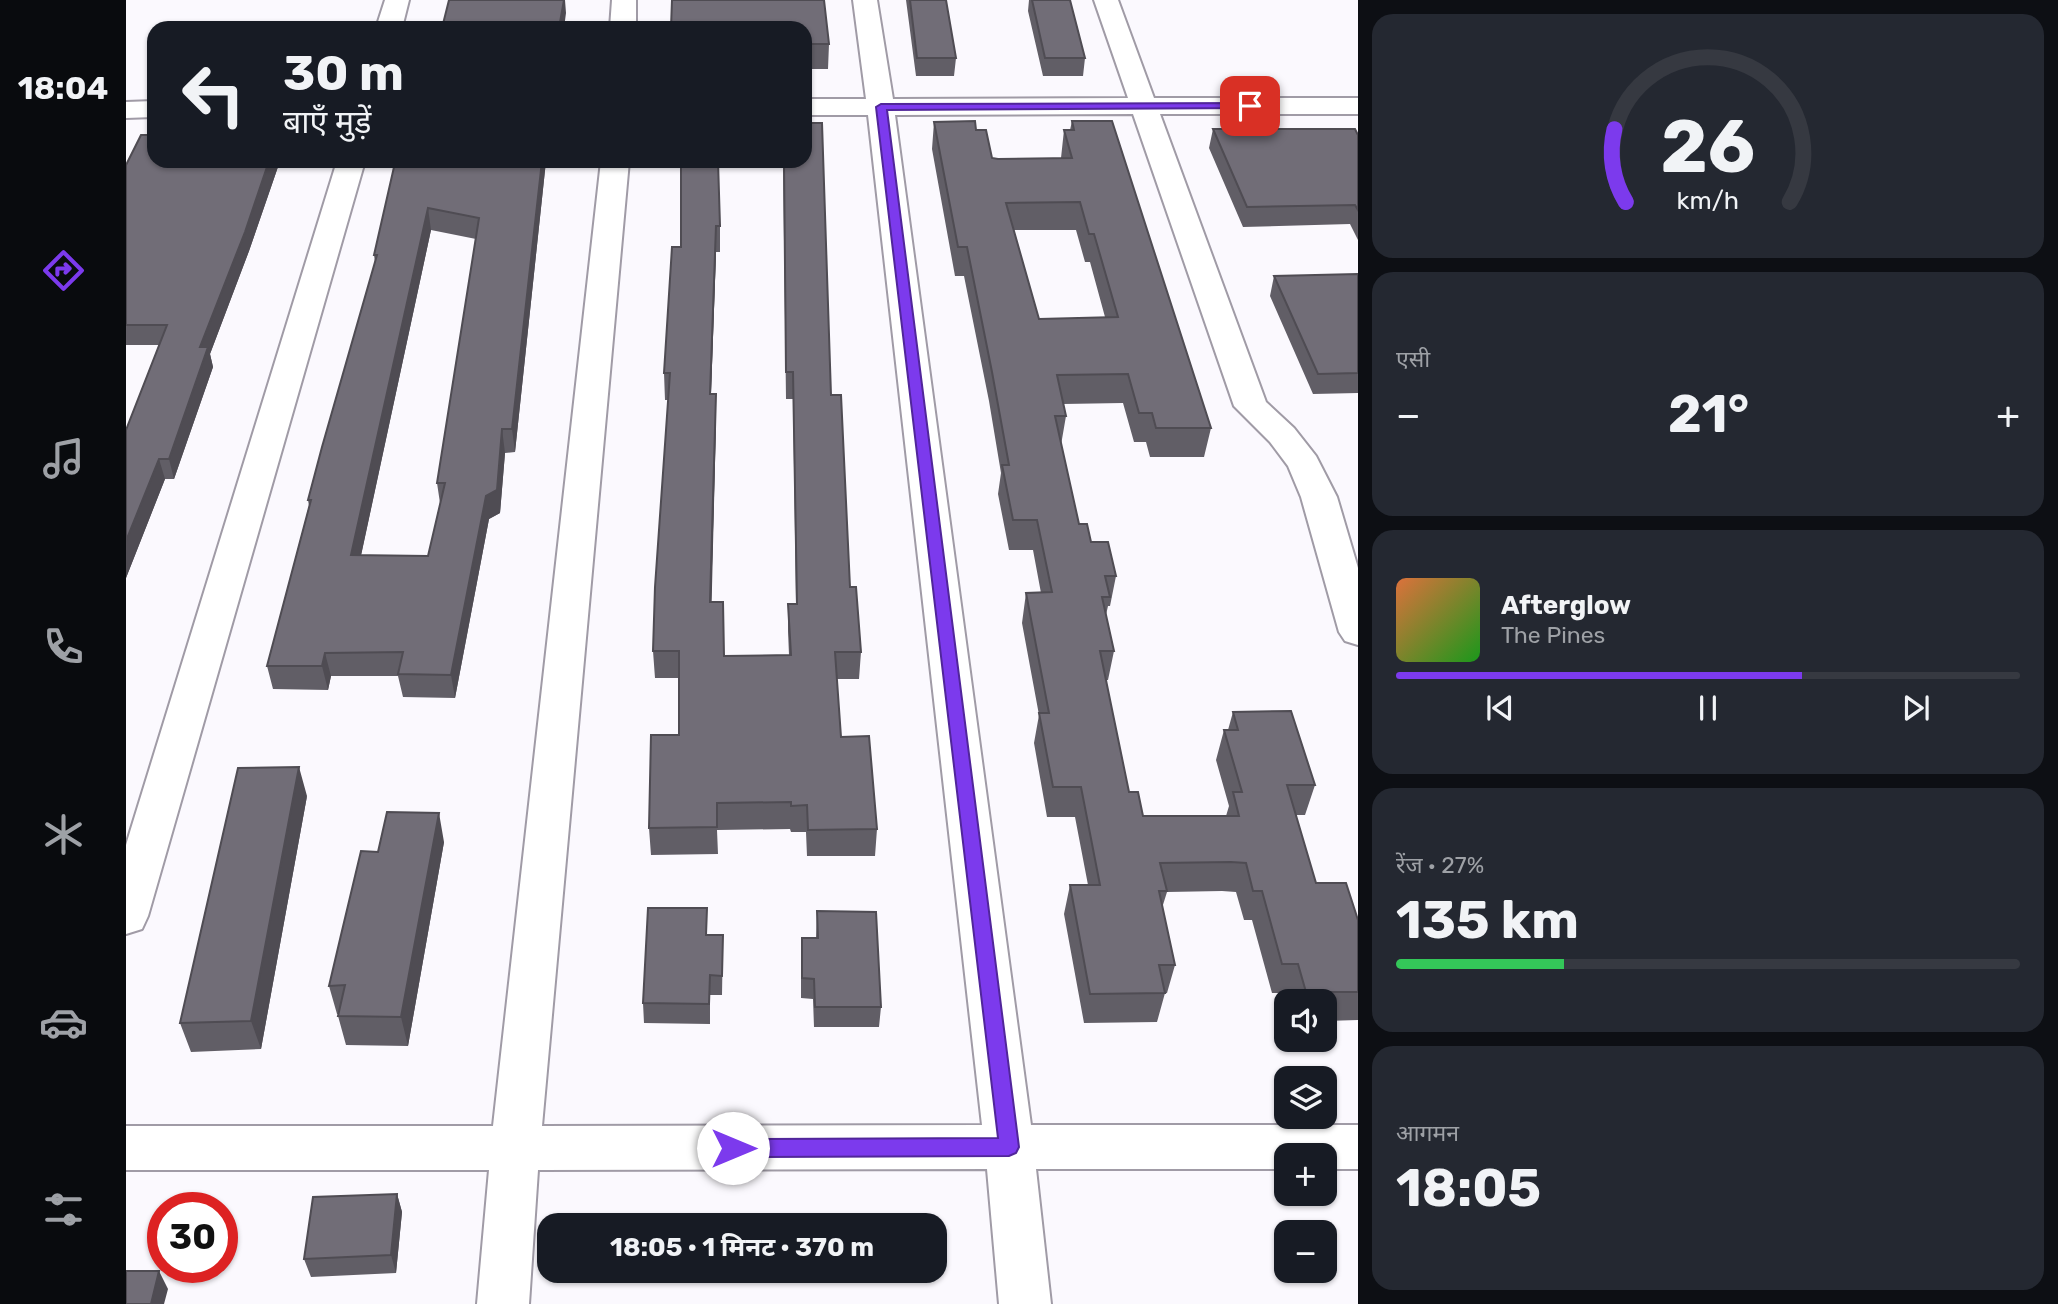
<!DOCTYPE html>
<html lang="hi">
<head>
<meta charset="utf-8">
<style>
  body { margin:0; font-family:Rubik,"Noto Sans Devanagari",sans-serif; background:#242831; color:#f1f3f6; height:100vh; display:flex; flex-direction:column; font-size:26px; white-space:nowrap }
  * { box-sizing:border-box; margin:0 }
  p { font-size:23px; color:#9ea1a6 }
  .icon { flex:none; width:38px; height:38px; fill:none; stroke:currentColor; stroke-width:2; stroke-linecap:round; stroke-linejoin:round }
  .map { position:relative; flex:1; overflow:hidden }
  .details { display:flex; flex-direction:column; gap:14px; padding:14px; background:#0d0f14; width:700px }
  .details>* { flex:none }
  .banner { position:absolute; left:21px; top:21px; width:665px; height:147px; border-radius:21px; box-shadow:0 2px 5px #0004; background:#171b24; color:#f1f3f6; overflow:hidden }
  .controls { position:absolute; left:1148px; top:989px; display:grid; gap:14px }
  .controls a { display:grid; place-items:center; width:63px; height:63px; border-radius:14px; background:#171b24; box-shadow:0 2px 5px #0004; font-size:35px }
  .speed { position:absolute; left:21px; top:1192px; display:flex; gap:14px; font-size:35px; font-weight:700; text-align:center }
  .speed>* { display:grid; place-content:center; width:91px; height:91px; border-radius:50%; background:#171b24; box-shadow:0 2px 5px #0004; line-height:1 }
  .speed .limit { border:10px solid #d22; background:#fff; color:#111 }
  .pin { position:absolute; display:grid; place-items:center; width:60px; height:60px; color:#fff; margin:-30px; border-radius:14px; box-shadow:0 4px 10px #0006 }
  .me { position:absolute; width:77px; margin:-38px; rotate:90deg; stroke-linejoin:round; filter:drop-shadow(0 0 5px #0008) }
  .turn { display:flex; align-items:center; gap:24px; height:147px; padding:0 21px; font-size:32px }
  .turn .icon { width:91px; height:91px; stroke-width:2.5 }
  .turn b { display:block; font-size:49px; line-height:60px }
  .big { font-size:52px; font-weight:700; line-height:1.1 }
  .details .tile { flex:1; display:flex; flex-direction:column; justify-content:center; gap:10px; min-width:0; padding:0 24px; border-radius:21px; background:#242831 }
  .details .dial { align-items:center; gap:0 }
  .dial svg { height:182px; overflow:visible; fill:none; stroke:#363941; stroke-width:7; stroke-linecap:round; text-anchor:middle }
  .dial text { fill:#f1f3f6; stroke:none }
  .song { display:flex; align-items:center; gap:21px }
  .cover { width:84px; height:84px; border-radius:10px; background:linear-gradient(135deg,hsl(20 70% 55%),hsl(120 70% 35%)) }
  .played { height:7px; border-radius:4px; background:linear-gradient(90deg,#7c3aed 65%,#363941 65%) }
  .keys { display:flex; justify-content:space-around; direction:ltr }
  .heat { display:flex; justify-content:space-between; align-items:center; font-size:38px; direction:ltr }
  .charge { height:10px; border-radius:5px; background:linear-gradient(90deg,#34c759 27%,#363941 0) }
  .trip { position:absolute; left:411px; top:1213px; width:410px; height:70px; border-radius:21px; background:#171b24; box-shadow:0 2px 5px #0004; font-weight:700; line-height:70px; text-align:center }
  main { display:flex; flex:1; min-height:0 }
  .tabs { display:flex; flex-direction:column; width:126px; justify-content:space-around; align-items:center; background:#090b0e; color:#9ea1a6 }
  .tabs .icon { width:49px; height:49px }
  .tabs .selected { color:#7c3aed }
  .tabs b { font-size:32px; color:#f1f3f6 }
  .map>svg:first-child { display:block }
  .lines { fill:none; stroke-linecap:round; stroke-linejoin:round }
  .minor-casing { stroke:#a09ba6; stroke-width:4 }
  .minor { fill:#fff; fill-rule:evenodd }
  .wall { fill:#615e66; fill-rule:evenodd }
  .shaded-wall { fill:#4f4c53 }
  .building { fill:#716d77; stroke:#4f4c53; stroke-width:2; fill-rule:evenodd }
  .route { fill:#7c3aed; stroke:#51269a; stroke-width:2 }
</style>
</head>
<body>
<main>
<nav class="tabs">
<b>18:04</b>
<svg class="icon selected" aria-label="directions" viewBox="0 0 24 24"><path d="M12 3l9 9-9 9-9-9zM9 14v-3h6M13 9l2 2-2 2"/></svg>
<svg class="icon" aria-label="music" viewBox="0 0 24 24"><path d="M9 18V5l10-2v13"/><circle cx="6" cy="18" r="3"/><circle cx="16" cy="16" r="3"/></svg>
<svg class="icon" aria-label="phone" viewBox="0 0 24 24"><path d="M5 4h4l2 5-3 2q2 4 5 5l2-3 5 2v4C11 20 4 13 5 4z"/></svg>
<svg class="icon" aria-label="climate" viewBox="0 0 24 24"><path d="M12 3v18M4 7l16 10M4 17L20 7"/></svg>
<svg class="icon" aria-label="car" viewBox="0 0 24 24"><path d="M5 17H2v-5l4-1 3-4h7l3 4 3 1v5h-3M9 17h6M6 11h13"/><circle cx="7" cy="17" r="2"/><circle cx="17" cy="17" r="2"/></svg>
<svg class="icon" aria-label="filters" viewBox="0 0 24 24"><path d="M4 7h16M4 17h16"/><circle cx="9" cy="7" r="2"/><circle cx="15" cy="17" r="2"/></svg>
</nav>
<div class="map">
<svg width="1232" height="1304" viewBox="0 0 1232 1304">
  <rect width="100%" height="100%" fill="#fbf9fe"/>
  <g class="lines">
    <g class="minor-casing">
      <path id="minor" d="M259,0H283L276,28H250Z
        M486,0H510V28H484Z
        M727,0H751L767,99L1002,98L968,0H992L1028,98H1232V114H1034L1140,402L1168,428L1190,456L1211,497L1232,568V645L1219,641L1213,632L1175,497L1162,466L1144,442L1108,406L1007,114L769,115L905,1125H1232V1169H1199V1155H1160V1169H910L925,1304H873L861,1169L412,1170L403,1304H351L363,1170H0V1126H367L475,161H503L416,1126L856,1125L742,115H679V99H740Z
        M28,101V117L0,118V102Z
        M211,161H239L22,916L16,929L0,934V845Z"/>
    </g>
    <use href="#minor" class="minor"/>
  </g>
  <path class="wall" d="M546,0H698L703,44L702,69H679V28H545Z
    M780,0H820L830,58L828,76H790Z
    M903,0H906L959,58L957,76H917L902,11Z
    M946,121L1085,428L1078,457H1024L1020,442H1008L997,403L937,404L940,416L935,445L953,524L990,576L984,606H982L980,615L988,651L982,680H980L1003,792L1017,816H1100L1103,806L1090,760L1098,730H1102L1107,712L1189,785L1179,815H1170L1190,883L1232,920V1020L1199,1021V1001H1164L1162,993H1146L1126,920H1118L1110,892L1096,891L1041,892L1036,908L1049,965L1041,993H1039L1031,1022L958,1023L938,914L944,885H962L949,817H921L908,743L913,715L896,623L900,593H915L907,550H883L872,494L875,473L863,401L838,276H829L806,149L808,122L850,130L866,158H935L938,130H944ZM888,230H950L959,262H964L979,317L913,319Z
    M1087,129L1232,135V240L1224,224L1117,227L1083,148Z
    M28,161H154L123,251L84,354L87,367L48,479H39L0,578V430L33,345H0V165Z
    M365,161H420L389,452L379,453L374,513L363,519L329,698L277,697L272,676H205L202,690L147,689L141,666L183,506L182,500L249,262L248,255L268,167L364,165ZM305,230L350,239L311,483L314,503L302,556L235,555Z
    M555,161L594,226V252H590L585,394H590V421L585,602L598,656L663,655L662,631V604H670L667,399H660L657,161H679L705,395L724,587L735,652L733,679H711L715,737L751,829L749,856H681L680,832H665L664,829L591,830L592,854L525,855L523,828L553,735V678H529L527,651L543,400H539L538,373L555,247Z
    M1232,274V393L1187,394L1144,296L1148,276Z
    M181,796L135,1049L65,1052L54,1023Z
    M318,842L282,1046L220,1045L212,1016L213,1014H211L203,986L252,852Z
    M691,911L755,1007L753,1027H688L687,999L675,998V958L676,938H690Z
    M581,935H597L596,995H584V1024L518,1023L517,1003Z
    M271,1194L276,1212L270,1273L185,1277L178,1259Z"/>
  <path class="shaded-wall" d="M438,0H439L440,13L438,28H433Z
    M143,161H154L123,251L84,354L87,367L48,479L43,459L74,347Z
    M416,161H420L389,452L386,429Z
    M302,208L305,230L230,579L225,555Z
    M590,226V252L584,421V394Z
    M590,394V421L585,629L584,602Z
    M376,429L379,453L374,513L363,519L329,698L325,675L360,496Z
    M33,459L39,479L0,578V541Z
    M199,653L205,676L202,690L196,666Z
    M173,767L181,796L135,1049L125,1021Z
    M313,813L318,842L282,1046L275,1017Z
    M271,1194L276,1212L270,1273L265,1255Z
    M33,1271L42,1289L38,1304H25Z"/>
  <path class="building" d="M323,0H438L433,28H316Z
    M546,0H698L703,44H679V28H545Z
    M784,0H820L830,58H791Z
    M906,0H944L959,58H919Z
    M849,121L850,130H860L866,158L872,159L946,158L938,130H948L946,121H986L1085,428H1030L1026,413H1013L1002,374L931,375L940,416H929L953,524H961L965,542H982L990,576H979L984,597H976L988,651H974L1003,792H1012L1017,816H1113L1107,792H1116L1098,730H1112L1107,712L1165,711L1189,785H1161L1190,883H1220L1232,920V992H1180L1172,964H1156L1136,891H1127L1120,863L1105,862L1034,863L1041,891H1033L1049,965H1033L1039,993L964,994L944,885H974L955,787H927L913,713H923L900,593L926,592L911,520H887L876,465H883L866,372L841,247H832L808,122ZM954,202L963,234H968L992,317L913,319L880,203Z
    M679,123H696L705,395H715L724,587H730L735,652H709L715,737L743,736L751,829L682,830L681,805L665,806V802L591,803V827L523,828L525,735H553V651H527L529,587L544,373H538L546,247H555V161H592L594,226H590L584,394H590L584,602H597L598,656L665,655L662,604H671L667,372H660L658,161H679Z
    M1087,129H1229L1232,135V210L1229,205L1121,207Z
    M15,135H28V161H143L119,232L74,347H82L43,459H33L0,541V430L41,325H0V165Z
    M365,161H416L386,429H376L371,490L360,496L325,675L272,674L277,652L199,653L196,666H141L185,500H182L196,447L251,255H248L268,167L364,165ZM302,208L353,218L311,483H319L302,556L225,555Z
    M1232,274V373L1192,374L1148,276Z
    M173,767L125,1021L54,1023L112,768Z
    M261,812L313,813L275,1017L212,1016L219,985L203,986L215,935L235,851L252,852Z
    M522,908H581L580,935H597L596,976L584,975L583,1004L517,1003Z
    M691,911L750,912L755,1007H689L688,979L676,978V938H692Z
    M271,1194L265,1255L178,1259L187,1197Z
    M0,1271H33L25,1304H0Z"/>
  <path class="route" d="M1124,103L1128,104V108L761,110L893,1147L890,1153L883,1156L607,1157L599,1154L596,1148L599,1141L607,1139L872,1138L750,107L755,104Z"/>
</svg>
<div class="controls">
<a><svg class="icon" aria-label="sound" viewBox="0 0 24 24"><path d="M4 9h4l5-4v14l-5-4H4zM17 9q2 3 0 6"/></svg></a>
<a><svg class="icon" aria-label="layers" viewBox="0 0 24 24"><path d="M12 4l9 5-9 5-9-5zM3 14l9 5 9-5"/></svg></a>
<a>+</a>
<a>−</a>
</div>
<div class="speed"><div class="limit">30</div></div>
<div class="pin" style="left:1124px;top:106px;background:#d93025"><svg class="icon" aria-label="arrive" viewBox="0 0 24 24"><path d="M6 21V4h12l-3 4 3 4H6"/></svg></div>
<svg class="me" style="left:607px;top:1148px" viewBox="-20 -20 40 40"><circle r="19" fill="#fff"/><path d="M0-13L10 11 0 6-10 11z" fill="#7c3aed"/></svg>
<div class="trip">18:05 · 1 मिनट · 370 m</div>
<div class="banner">
<div class="turn"><svg class="icon" aria-label="left" viewBox="0 0 24 24"><path d="M17 20v-9H6M10 6l-5 5 5 5"/></svg><div><b>30 m</b>बाएँ मुड़ें</div></div>
</div>
</div>
<section class="details">
<div class="tile dial"><svg viewBox="0 0 100 80">
<path d="M14 69A42 42 0 1 1 86 69"/>
<path d="M14 69A42 42 0 0 1 9 37" stroke="#7c3aed"/>
<text x="50" y="56" font-size="32" font-weight="700">26</text>
<text x="50" y="72" font-size="11">km/h</text>
</svg></div>
<div class="tile"><p>एसी</p>
<div class="heat"><a>−</a><b class="big">21°</b><a>+</a></div>
</div>
<div class="tile">
<div class="song"><i class="cover"></i><div><b>Afterglow</b><p>The Pines</p></div></div>
<div class="played"></div>
<div class="keys"><svg class="icon" aria-label="previous" viewBox="0 0 24 24"><path d="M18 5L8 12l10 7zM5 5v14"/></svg><svg class="icon" aria-label="pause" viewBox="0 0 24 24"><path d="M8 5v14M16 5v14"/></svg><svg class="icon" aria-label="next" viewBox="0 0 24 24"><path d="M6 5l10 7-10 7zM19 5v14"/></svg></div>
</div>
<div class="tile"><p>रेंज · 27%</p><b class="big">135 km</b><div class="charge"></div></div>
<div class="tile"><p>आगमन</p><b class="big">18:05</b></div>
</section>
</main>
</body>
</html>
